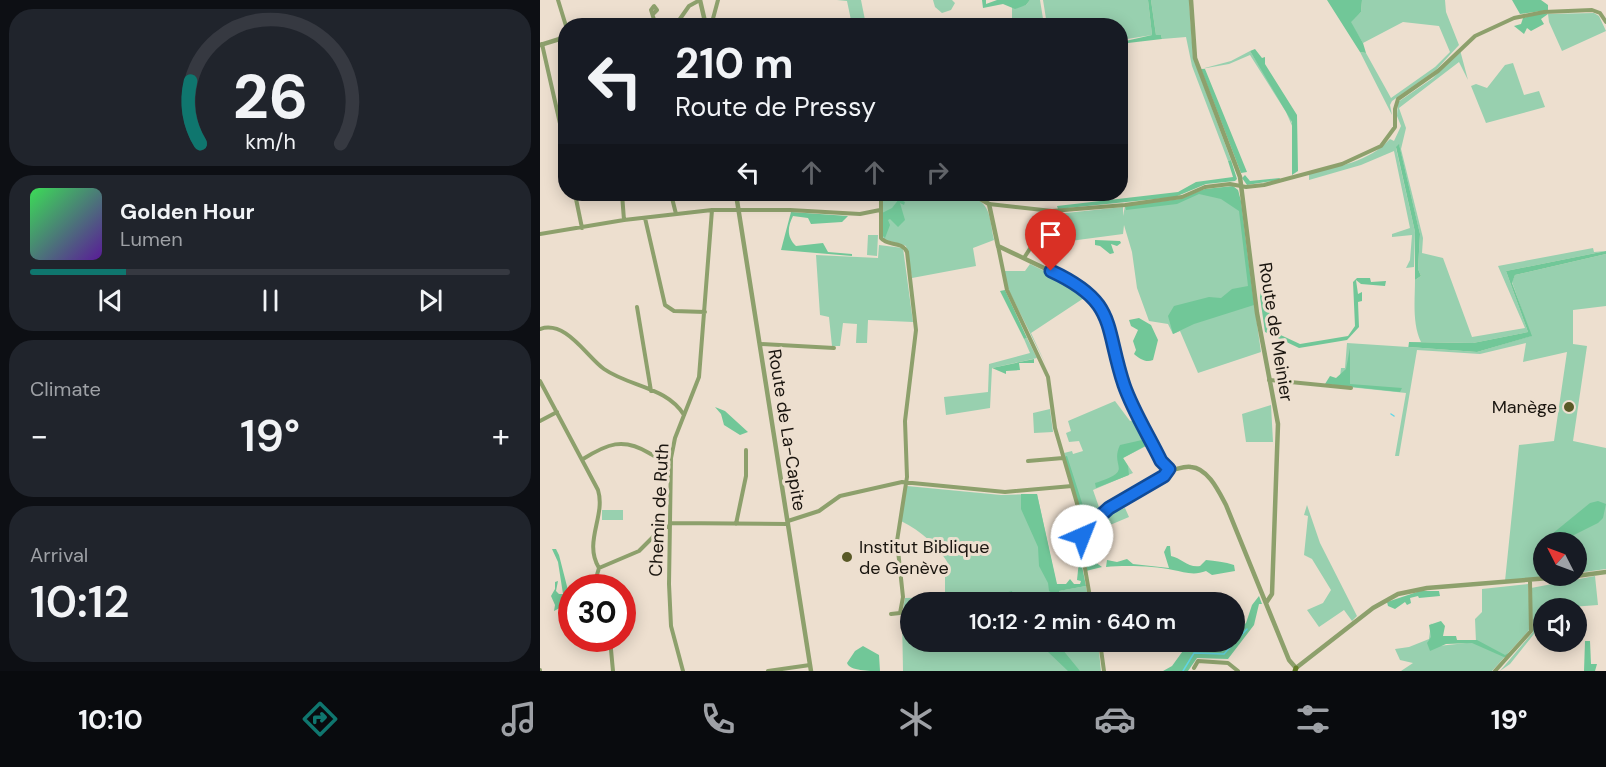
<!DOCTYPE html>
<html lang="en">
<head>
<meta charset="utf-8">
<style>
  body { margin:0; font-family:"DM Sans",sans-serif; background:#20242c; color:#f1f3f6; height:100vh; display:flex; flex-direction:column; font-size:22px; white-space:nowrap }
  * { box-sizing:border-box; margin:0 }
  p { font-size:20px; color:#9ea1a6 }
  .icon { flex:none; width:33px; height:33px; fill:none; stroke:currentColor; stroke-width:2; stroke-linecap:round; stroke-linejoin:round }
  .map { position:relative; flex:1; overflow:hidden }
  .drawer { display:flex; flex-direction:column; gap:9px; padding:9px; background:#0d0f14; width:540px }
  .drawer>* { flex:none }
  .guide { position:absolute; left:18px; top:18px; width:570px; height:183px; border-radius:24px; box-shadow:0 3px 15px #0003; background:#171b24; color:#f1f3f6; overflow:hidden }
  .needle { width:39px; rotate:312deg }
  .fabs { position:absolute; left:993px; top:532px; display:grid; gap:12px }
  .fabs a { display:grid; place-items:center; width:54px; height:54px; border-radius:50%; background:#171b24; box-shadow:0 3px 15px #0003; font-size:30px }
  .speed { position:absolute; left:18px; top:574px; display:flex; gap:12px; font-size:30px; font-weight:700; text-align:center }
  .speed>* { display:grid; place-content:center; width:78px; height:78px; border-radius:50%; background:#171b24; box-shadow:0 3px 15px #0003; line-height:1 }
  .speed .limit { border:9px solid #d22; background:#fff; color:#111 }
  .pin { position:absolute; display:grid; place-items:center; width:51px; height:51px; color:#fff; margin:-62px -26px; border-radius:50% 50% 50% 0; rotate:-45deg; box-shadow:0 0 6px #0007 }
  .pin .icon { rotate:45deg }
  .me { position:absolute; width:66px; margin:-33px; rotate:44deg; stroke-linejoin:round; filter:drop-shadow(0 0 4px #0008) }
  .turn { display:flex; align-items:center; gap:21px; height:126px; padding:0 18px; font-size:27px }
  .turn .icon { width:78px; height:78px; stroke-width:2.5 }
  .turn b { display:block; font-size:42px; line-height:51px }
  .lanes { display:flex; align-items:center; height:57px; padding:0 18px; background:#0003; justify-content:center; gap:30px; direction:ltr }
  .lanes .off { opacity:.35 }
  .big { font-size:45px; font-weight:600; line-height:1.1 }
  .drawer .widget { flex:1; display:flex; flex-direction:column; justify-content:center; gap:9px; min-width:0; padding:0 21px; border-radius:24px; background:#20242c }
  .drawer .dial { align-items:center; gap:0 }
  .dial svg { height:156px; overflow:visible; fill:none; stroke:#363941; stroke-width:7; stroke-linecap:round; text-anchor:middle }
  .dial text { fill:#f1f3f6; stroke:none }
  .song { display:flex; align-items:center; gap:18px }
  .cover { width:72px; height:72px; border-radius:9px; background:linear-gradient(135deg,hsl(130 70% 55%),hsl(270 70% 35%)) }
  .played { height:6px; border-radius:3px; background:linear-gradient(90deg,#0f766e 20%,#363941 20%) }
  .keys { display:flex; justify-content:space-around; direction:ltr }
  .heat { display:flex; justify-content:space-between; align-items:center; font-size:33px; direction:ltr }
  .trip { position:absolute; left:360px; top:592px; width:345px; height:60px; border-radius:30px; background:#171b24; box-shadow:0 3px 15px #0003; font-weight:600; line-height:60px; text-align:center }
  .dock { display:flex; height:96px; justify-content:space-around; align-items:center; background:#090b0e; color:#9ea1a6 }
  .dock .icon { width:42px; height:42px }
  .dock .active { color:#0f766e }
  .dock b { font-size:27px; color:#f1f3f6 }
  main { display:flex; flex:1; min-height:0 }
  .map>svg:first-child { display:block }
  .green { fill:#98d0af }
  .forest { fill:#71c798 }
  .lines { fill:none; stroke-linecap:round; stroke-linejoin:round }
  .stream { stroke:#62d8e8; stroke-width:1.5 }
  .minor { stroke:#8da06c; stroke-width:4 }
  .tertiary { stroke:#8da06c; stroke-width:4.5 }
  .secondary { stroke:#667f2b; stroke-width:5 }
  .route-casing { stroke:#114b97; stroke-width:15 }
  .route { stroke:#1a73e8; stroke-width:10 }
  .poi-dot { fill:#595926; stroke:#eddfcf; stroke-width:2 }
  .labels { text-anchor:middle; dominant-baseline:central; stroke-width:6; stroke-linejoin:round; paint-order:stroke }
  .street-label { font-size:18px; fill:#1a150f; stroke:#eddfcf }
  .poi-label { font-size:18px; fill:#1a150f; stroke:#eddfcf; text-anchor:end }
</style>
</head>
<body>
<main>
<section class="drawer">
<div class="widget dial"><svg viewBox="0 0 100 80">
<path d="M14 69A42 42 0 1 1 86 69"/>
<path d="M14 69A42 42 0 0 1 9 37" stroke="#0f766e"/>
<text x="50" y="56" font-size="32" font-weight="700">26</text>
<text x="50" y="72" font-size="11">km/h</text>
</svg></div>
<div class="widget">
<div class="song"><i class="cover"></i><div><b>Golden Hour</b><p>Lumen</p></div></div>
<div class="played"></div>
<div class="keys"><svg class="icon" aria-label="previous" viewBox="0 0 24 24"><path d="M18 5L8 12l10 7zM5 5v14"/></svg><svg class="icon" aria-label="pause" viewBox="0 0 24 24"><path d="M8 5v14M16 5v14"/></svg><svg class="icon" aria-label="next" viewBox="0 0 24 24"><path d="M6 5l10 7-10 7zM19 5v14"/></svg></div>
</div>
<div class="widget"><p>Climate</p>
<div class="heat"><a>−</a><b class="big">19°</b><a>+</a></div>
</div>
<div class="widget"><p>Arrival</p><b class="big">10:12</b></div>
</section>
<div class="map">
<svg width="1066" height="671" viewBox="0 0 1066 671">
  <rect width="100%" height="100%" fill="#eddfcf"/>
  <path class="green" d="M297,0H321L326,25H312L307,1Z
    M393,0H412L415,3L411,10L402,13L395,7Z
    M490,0H500L504,25L472,26V7L486,5Z
    M503,0H608L612,35L581,40L580,26L507,25Z
    M611,0H649L653,57L691,160L688,161L652,66L646,37L622,39L621,35H616Z
    M822,0H905L906,12L919,45L896,70L852,101L850,105L852,115L820,52L826,53L851,98L895,67L910,52L899,26L863,22L823,43L810,22L821,12Z
    M1054,13L1059,16L1066,31L1022,51L1009,22L1008,14Z
    M920,50L928,80L919,62L859,108L866,128L861,149L883,238L882,253L903,258L932,337L985,328L958,266L1053,248L1054,252L1066,251L966,271L988,332L933,343L881,342C872,323 875,300 875,280L881,276L878,269L880,234L859,145L856,148L875,232L874,267L866,268L870,260L872,235L852,237V234L870,228L854,151L821,165L769,180V173C797,167 829,162 850,139L854,141L861,126L857,116L858,102L893,78Z
    M710,51L750,115L753,128L746,112L710,55L689,64L661,69L691,61Z
    M973,63L984,95L999,91L1005,107L946,123L931,86L936,84L947,88L965,65Z
    M661,190H698L721,352L658,373L640,331L633,334L628,324L609,321L597,288L592,252L584,225L583,234L530,241L523,235L516,243L507,241L516,214L583,207V216L585,206L641,199Z
    M343,194H427C452,203 449,217 454,240L433,248L436,266L372,278L366,246L343,239Z
    M328,235H338L337,256L327,255Z
    M339,245L363,248L373,322L328,320L327,343H316L317,324L303,323L300,346H292L289,317L280,315L276,255L338,258Z
    M461,250L464,271H485L490,264L531,284L547,296L491,333L506,365L466,285Z
    M1066,254V306L1033,310V344L1047,346L1033,441L1066,448V569L1037,573L1036,543H1004V576H1013L965,581L979,445L1014,441L1027,352L983,362L986,343L940,354L877,350L859,456H855L866,393L799,386L801,368H805L807,343L868,347L869,342V347L937,352L991,336L972,282L975,275Z
    M731,262L733,283L723,284L720,263Z
    M487,338L497,358L452,368L450,408L406,415L404,397L448,392L449,364L490,353L484,339Z
    M575,401L590,421L598,420L610,444L583,458L593,473L553,490L561,513L546,520L524,453L532,451L533,454L543,451L539,441L529,442L526,433L531,431L528,421Z
    M731,405L733,442H706L702,414Z
    M510,409L513,432L494,433L493,413Z
    M367,486L461,495L497,494L518,591L546,586L549,603H370V642H558L561,671H363L362,615L365,598L405,597V576L410,567C400,547 381,531 361,521Z
    M767,505L780,543L817,616L812,621L804,610L779,627L767,610L783,603L791,590L772,559L764,555L768,516L764,515Z
    M585,508L589,517L570,525L567,515Z
    M62,510H83V520H62Z
    M1055,576L1058,605L1004,609L1003,613L996,615L994,634L970,664L960,671L993,632L991,588Z
    M988,584L991,628L952,671H861L873,663L860,660L855,649L869,647L889,639L891,623L898,646L936,642L935,619L942,612V589Z"/>
  <path class="forest" d="M442,0H446V4L457,0H490L486,5L475,9L463,4L443,8Z
    M608,0H611L616,35H621L622,39L588,43L581,42L612,35Z
    M787,0H822L821,12L811,22L823,43L826,53L820,52Z
    M972,0H1001L1008,5V10L980,14Z
    M998,14H1008L1001,19L1004,24L991,31L987,28L984,34L974,26L981,24L983,18Z
    M715,49L722,58L725,57V64L757,115L758,171L752,175V122L710,51Z
    M661,69H665L707,172L701,173Z
    M859,144L880,234L878,269L881,276L875,280V232L856,147Z
    M691,160L697,179L695,181L666,184L635,197L518,209L517,206L638,192L656,182L693,177L688,161Z
    M705,175L710,181L740,178L739,180L707,185L702,178Z
    M693,186L698,190L701,201L714,305L654,324L633,334L628,316L634,306L669,297L681,298L692,289L708,286L699,211L681,199L659,194L637,204L586,210L585,206L641,199L665,189Z
    M359,199L365,202L364,205L360,203L365,220L358,227L350,219L348,220L350,225L345,238L343,236L342,213L352,208Z
    M251,212L308,216L302,222L271,224L268,218L253,216C247,228 247,237 256,246L283,243L288,252L312,254V256L241,250Z
    M555,240L580,241L581,243L577,246L571,244L574,253L570,254L560,246L555,245Z
    M1066,251V254L975,275L972,283L992,336L937,352L869,347V342L933,343L988,332L966,271Z
    M817,278H830L831,282L846,281L845,286L821,284L816,280L818,294L822,292V301L818,302L819,327L807,340L759,348L725,332L720,297L722,285H726L732,331L760,344L808,336L815,326L813,282Z
    M465,290L487,338L484,339L460,291Z
    M599,318L611,325L618,340L613,360C606,363 600,359 594,354L596,350L593,341L598,330L591,326L589,320Z
    M810,348V384L862,388L860,392L785,384L790,376L796,378L806,369Z
    M494,359V363H479L480,370L466,371V374L452,368Z
    M175,407L185,411L208,432L200,435L184,425L181,414Z
    M602,440L607,445L583,458L588,466L589,475L556,488L555,483C596,470 569,468 580,445Z
    M527,456L545,512L552,514L559,509L561,513L549,520L544,519L540,512L524,457Z
    M481,494H497L517,584H526L530,579L534,584H540L541,581L537,580L539,561L536,558L533,560L538,555L540,556L546,586L519,591V597L509,591L508,583L499,566L498,547L481,509Z
    M1058,501L1066,504L1063,518L1058,523L1032,536L1012,534L1050,503Z
    M545,528L555,562L562,567L546,571Z
    M627,546H630L631,556C641,558 648,568 660,566L666,560C675,561 685,562 694,565L695,571L672,575L666,571C654,576 644,572 633,570C615,566 585,565 566,567L567,560L577,562L587,559L593,564L629,568L624,552Z
    M12,549H16L19,555L31,602L14,611L15,605L11,596L15,589V582L18,581L16,591L19,594H23L18,562Z
    M472,591L473,596L468,598L418,601V595H457Z
    M880,591H899L900,596L879,598L878,596L870,598L871,603L867,605L865,602L855,609L848,606L847,602Z
    M719,596L722,604H719L714,625L688,659L657,658L648,671H623L632,666L645,648L644,642L683,650L689,642H694L695,631L706,623L712,605Z
    M901,621L905,626L903,636H916L917,640H937L965,655L972,651L966,658L932,643L906,644L890,651L887,643L891,637L889,625Z
    M1045,641H1050L1051,664H1057L1055,671H1044Z
    M503,642L518,644L540,671H528L507,651Z
    M323,646L339,655L340,671C329,671 310,671 307,663L315,651Z"/>
  <g class="lines">
    <path class="stream" d="M851,414L854,416
      M643,671L654,653L684,654L707,629"/>
    <path class="minor" d="M18,0L26,26
      M114,13L117,10L114,6L111,10L116,26
      M135,26L149,6L160,0
      M171,26L178,0
      M2,44L26,150
      M35,194L42,228
      M82,194L84,220
      M131,194L136,214
      M341,194V238C348,247 361,240 367,252L376,330L365,421L367,477L357,541L363,597L360,613L351,614
      M449,204L512,211L585,205L642,197L665,187L690,184L706,187L724,185L802,164L841,146L855,127V109L858,99L898,71L935,36L974,18L1004,12L1052,10L1060,13L1066,22
      M105,218L125,305L134,311L165,312
      M0,234L84,220L172,210H250L320,214L340,210
      M458,246L467,290L508,377L515,428L543,524L542,551L551,603
      M484,258L498,236L504,211
      M97,307L111,391
      M0,329C26,320 46,356 64,369C90,387 127,387 144,415
      M221,344L294,348
      M729,380L811,388
      M0,381L58,490C66,516 43,542 59,568
      M0,421L17,412
      M43,459C67,444 83,437 109,453C116,457 123,462 131,461
      M488,461L523,458
      M248,521L279,511L300,496L362,482L465,492L532,486
      M130,523L248,524
      M196,524L206,476V450
      M543,524L557,520L569,508L624,476L629,469
      M53,588L59,568L99,551L122,528L130,526
      M70,639L73,671
      M560,642L564,671
      M654,668L658,661L688,663L698,671
      M0,670V671
      M143,671L131,626L129,584L131,458L135,438L159,377L172,210
      M228,671L270,665
      M955,671L991,631L990,582"/>
    <path class="tertiary" d="M160,0L166,26
      M651,0L655,58L700,177L717,313L738,424L732,594L726,603
      M0,45L26,37
      M196,194L271,671
      M432,194L449,204L458,246L527,279L559,304L567,320L587,392L623,464L632,470C638,469 644,466 651,467C668,468 679,492 686,505L749,660L756,668L833,608L858,594L887,588L1034,576
      M1036,576L1066,572"/>
    <path class="secondary" d="M755,671L756,668"/>
  </g>
  <g class="lines">
    <g class="route-casing">
      <path id="route" d="M511,271C578,302 564,325 584,385C593,411 609,436 621,461L629,469L624,476L569,508L557,519L543,524L542,536"/>
    </g>
    <use href="#route" class="route"/>
  </g>
  <g class="poi-dot">
    <circle cx="1029" cy="407" r="6"/>
    <circle cx="307" cy="557" r="6"/>
  </g>
  <g class="labels">
    <g class="street-label">
      <text transform="translate(736 332) rotate(81)">Route de Meinier</text>
      <text transform="translate(247 430) rotate(81)">Route de La-Capite</text>
      <text transform="translate(119 510) rotate(-87)">Chemin de Ruth</text>
    </g>
    <g class="poi-label">
      <text x="1017" y="407">Manège</text>
      <text x="319" y="547" text-anchor="start">Institut Biblique<tspan x="319" dy="21">de Genève</tspan></text>
    </g>
  </g>
</svg>
<div class="fabs">
<a><svg class="needle" viewBox="-14 -14 28 28"><path d="M0-13l5 13h-10z" fill="#e53935"/><path d="M0 13l5-13h-10z" fill="#9ea1a6"/></svg></a>
<a><svg class="icon" aria-label="sound" viewBox="0 0 24 24"><path d="M4 9h4l5-4v14l-5-4H4zM17 9q2 3 0 6"/></svg></a>
</div>
<div class="speed"><div class="limit">30</div></div>
<div class="pin" style="left:511px;top:271px;background:#d93025"><svg class="icon" aria-label="arrive" viewBox="0 0 24 24"><path d="M6 21V4h12l-3 4 3 4H6"/></svg></div>
<svg class="me" style="left:542px;top:536px" viewBox="-20 -20 40 40"><circle r="19" fill="#fff"/><path d="M0-13L10 11 0 6-10 11z" fill="#1a73e8"/></svg>
<div class="trip">10:12 · 2 min · 640 m</div>
<div class="guide">
<div class="turn"><svg class="icon" aria-label="left" viewBox="0 0 24 24"><path d="M17 20v-9H6M10 6l-5 5 5 5"/></svg><div><b>210 m</b>Route de Pressy</div></div>
<div class="lanes"><svg class="icon" aria-label="left" viewBox="0 0 24 24"><path d="M17 20v-9H6M10 6l-5 5 5 5"/></svg><svg class="icon off" aria-label="ahead" viewBox="0 0 24 24"><path d="M12 20V5M6 11l6-6 6 6"/></svg><svg class="icon off" aria-label="ahead" viewBox="0 0 24 24"><path d="M12 20V5M6 11l6-6 6 6"/></svg><svg class="icon off" aria-label="right" viewBox="0 0 24 24"><path d="M7 20v-9h11M14 6l5 5-5 5"/></svg></div>
</div>
</div>
</main>
<nav class="dock">
<b>10:10</b>
<svg class="icon active" aria-label="directions" viewBox="0 0 24 24"><path d="M12 3l9 9-9 9-9-9zM9 14v-3h6M13 9l2 2-2 2"/></svg>
<svg class="icon" aria-label="music" viewBox="0 0 24 24"><path d="M9 18V5l10-2v13"/><circle cx="6" cy="18" r="3"/><circle cx="16" cy="16" r="3"/></svg>
<svg class="icon" aria-label="phone" viewBox="0 0 24 24"><path d="M5 4h4l2 5-3 2q2 4 5 5l2-3 5 2v4C11 20 4 13 5 4z"/></svg>
<svg class="icon" aria-label="climate" viewBox="0 0 24 24"><path d="M12 3v18M4 7l16 10M4 17L20 7"/></svg>
<svg class="icon" aria-label="car" viewBox="0 0 24 24"><path d="M5 17H2v-5l4-1 3-4h7l3 4 3 1v5h-3M9 17h6M6 11h13"/><circle cx="7" cy="17" r="2"/><circle cx="17" cy="17" r="2"/></svg>
<svg class="icon" aria-label="filters" viewBox="0 0 24 24"><path d="M4 7h16M4 17h16"/><circle cx="9" cy="7" r="2"/><circle cx="15" cy="17" r="2"/></svg>
<b>19°</b>
</nav>
</body>
</html>
